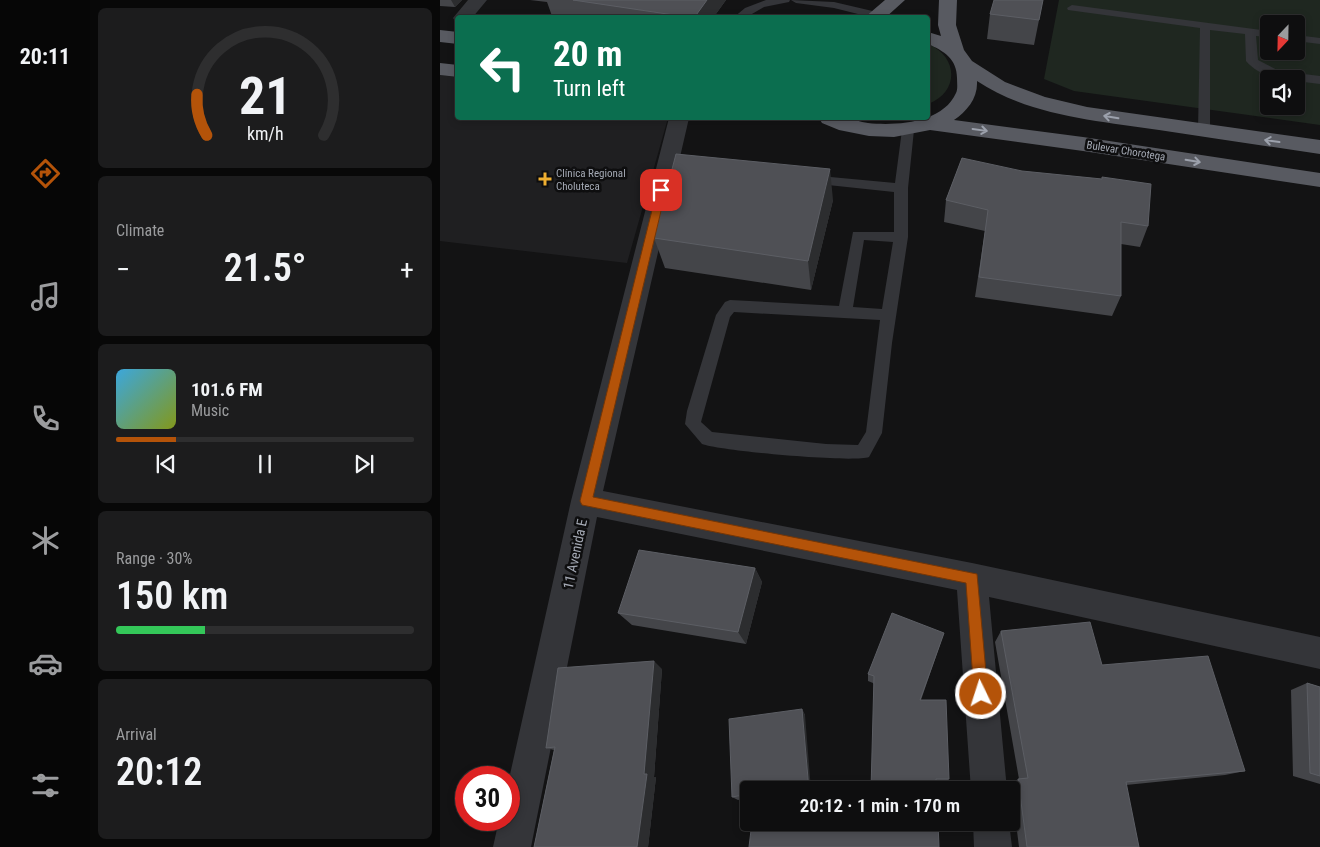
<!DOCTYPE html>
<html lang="en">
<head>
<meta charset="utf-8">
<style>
  body { margin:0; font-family:"Roboto Condensed",sans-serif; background:#1c1c1d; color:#f1f3f6; height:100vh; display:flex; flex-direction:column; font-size:19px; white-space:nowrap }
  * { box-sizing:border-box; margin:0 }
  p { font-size:16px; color:#9b9c9e }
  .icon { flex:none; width:28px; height:28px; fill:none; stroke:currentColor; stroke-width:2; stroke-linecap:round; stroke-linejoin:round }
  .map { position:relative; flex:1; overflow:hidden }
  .drawer { display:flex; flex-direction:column; gap:8px; padding:8px; background:#080808; width:350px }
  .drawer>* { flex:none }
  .hud { position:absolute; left:15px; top:15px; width:475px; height:105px; border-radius:5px; box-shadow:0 2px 8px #0003,0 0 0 1px #2e2e2f; background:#0b6e4f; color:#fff; overflow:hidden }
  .needle { width:32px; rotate:202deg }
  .tools { position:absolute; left:820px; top:15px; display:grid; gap:10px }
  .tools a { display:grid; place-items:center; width:45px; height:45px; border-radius:5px; background:#0e0e0f; box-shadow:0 2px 8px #0003,0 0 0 1px #2e2e2f; font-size:25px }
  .speed { position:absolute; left:15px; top:766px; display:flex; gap:10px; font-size:25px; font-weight:700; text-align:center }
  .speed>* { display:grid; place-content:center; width:65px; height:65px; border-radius:50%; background:#0e0e0f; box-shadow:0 2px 8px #0003,0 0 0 1px #2e2e2f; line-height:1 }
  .speed .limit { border:8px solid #d22; background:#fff; color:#111 }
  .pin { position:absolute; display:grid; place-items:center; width:42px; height:42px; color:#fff; margin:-21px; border-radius:10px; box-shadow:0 2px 8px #0006 }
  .me { position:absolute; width:55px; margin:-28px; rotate:356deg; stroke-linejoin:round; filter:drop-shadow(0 0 4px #0008) }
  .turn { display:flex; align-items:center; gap:18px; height:105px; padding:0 15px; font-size:22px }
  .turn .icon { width:65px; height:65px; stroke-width:2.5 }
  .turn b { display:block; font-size:35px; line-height:42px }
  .big { font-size:38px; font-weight:600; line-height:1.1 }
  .drawer .widget { flex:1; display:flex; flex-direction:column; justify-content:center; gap:8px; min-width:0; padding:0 18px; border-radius:8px; background:#1c1c1d }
  .drawer .dial { align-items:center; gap:0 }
  .dial svg { height:130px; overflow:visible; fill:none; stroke:#2e2e2f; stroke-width:7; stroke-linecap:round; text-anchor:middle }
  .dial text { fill:#f1f3f6; stroke:none }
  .song { display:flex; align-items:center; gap:15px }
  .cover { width:60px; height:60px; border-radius:8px; background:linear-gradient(135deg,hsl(200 70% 55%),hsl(70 70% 35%)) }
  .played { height:5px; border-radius:2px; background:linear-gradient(90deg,#b45309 20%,#2e2e2f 20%) }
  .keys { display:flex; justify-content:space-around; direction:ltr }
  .heat { display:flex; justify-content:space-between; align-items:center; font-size:28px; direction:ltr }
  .charge { height:8px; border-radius:4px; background:linear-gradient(90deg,#34c759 30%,#2e2e2f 0) }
  .trip { position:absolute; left:300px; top:781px; width:280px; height:50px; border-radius:5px; background:#0e0e0f; box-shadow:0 2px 8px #0003,0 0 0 1px #2e2e2f; font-weight:600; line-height:50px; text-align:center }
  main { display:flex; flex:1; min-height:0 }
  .tabs { display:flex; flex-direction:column; width:90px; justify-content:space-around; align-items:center; background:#060606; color:#9b9c9e }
  .tabs .icon { width:35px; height:35px }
  .tabs .on { color:#b45309 }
  .tabs b { font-size:22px; color:#f1f3f6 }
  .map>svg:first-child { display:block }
  .built { fill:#1f1f21 }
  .green { fill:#1f2720; fill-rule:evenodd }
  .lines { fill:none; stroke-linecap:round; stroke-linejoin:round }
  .service { fill:#343539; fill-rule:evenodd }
  .minor { fill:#343539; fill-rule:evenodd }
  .trunk { fill:#585a61; fill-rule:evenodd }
  .wall { fill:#444549 }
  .shaded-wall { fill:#2c2d2f }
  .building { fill:#4f5055; stroke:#5c5e64 }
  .oneway { stroke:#9ca1ac }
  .route { fill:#b45309; stroke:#753606 }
  .poi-dot { fill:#eeae31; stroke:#0e0e0f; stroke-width:2 }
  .labels { text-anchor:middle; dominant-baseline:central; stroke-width:5; stroke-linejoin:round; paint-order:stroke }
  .far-street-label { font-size:11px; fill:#a4a9b4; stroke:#0e0e0f }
  .far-poi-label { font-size:11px; fill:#a4a9b4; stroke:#0e0e0f; text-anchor:start }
  .street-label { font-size:14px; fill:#a4a9b4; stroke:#0e0e0f }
</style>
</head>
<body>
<main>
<nav class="tabs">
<b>20:11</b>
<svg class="icon on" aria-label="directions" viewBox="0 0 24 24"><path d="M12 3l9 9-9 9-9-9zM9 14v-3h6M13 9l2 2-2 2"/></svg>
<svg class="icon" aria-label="music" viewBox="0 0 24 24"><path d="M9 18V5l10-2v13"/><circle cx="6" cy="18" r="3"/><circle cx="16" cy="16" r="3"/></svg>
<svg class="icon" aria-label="phone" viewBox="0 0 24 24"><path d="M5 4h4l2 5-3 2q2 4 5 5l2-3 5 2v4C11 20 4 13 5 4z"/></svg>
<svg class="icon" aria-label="climate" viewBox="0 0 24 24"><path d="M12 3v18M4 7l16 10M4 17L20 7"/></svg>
<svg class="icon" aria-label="car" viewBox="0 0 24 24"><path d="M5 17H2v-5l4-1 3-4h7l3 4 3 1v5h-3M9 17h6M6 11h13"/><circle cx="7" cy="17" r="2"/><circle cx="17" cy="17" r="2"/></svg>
<svg class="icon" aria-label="filters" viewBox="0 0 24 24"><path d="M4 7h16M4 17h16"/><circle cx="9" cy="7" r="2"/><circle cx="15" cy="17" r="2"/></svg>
</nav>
<section class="drawer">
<div class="widget dial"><svg viewBox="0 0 100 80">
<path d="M14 69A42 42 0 1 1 86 69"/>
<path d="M14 69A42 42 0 0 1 8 44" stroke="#b45309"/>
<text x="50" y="56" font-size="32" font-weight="700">21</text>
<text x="50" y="72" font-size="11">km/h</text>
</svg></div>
<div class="widget"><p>Climate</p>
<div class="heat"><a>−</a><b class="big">21.5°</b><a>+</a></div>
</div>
<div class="widget">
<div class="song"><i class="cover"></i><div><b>101.6 FM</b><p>Music</p></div></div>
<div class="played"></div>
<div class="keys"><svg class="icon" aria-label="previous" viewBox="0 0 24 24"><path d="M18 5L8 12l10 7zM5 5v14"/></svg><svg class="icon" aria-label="pause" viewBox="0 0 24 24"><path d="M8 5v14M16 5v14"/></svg><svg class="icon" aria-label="next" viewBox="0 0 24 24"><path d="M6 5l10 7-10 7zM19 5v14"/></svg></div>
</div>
<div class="widget"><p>Range · 30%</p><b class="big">150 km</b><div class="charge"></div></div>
<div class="widget"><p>Arrival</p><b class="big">20:12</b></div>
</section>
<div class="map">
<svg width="880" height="847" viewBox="0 0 880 847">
  <rect width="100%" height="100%" fill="#131314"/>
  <path class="built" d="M0,75L17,77L18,118H228L187,263L0,241Z"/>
  <path class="green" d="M619,0H880V125L634,91L604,79ZM829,24H856V51H829ZM829,79H856V106H829Z
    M488,44C518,56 520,92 488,104Z"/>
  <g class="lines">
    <path class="service" d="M326,0H350L349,2L324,7L305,18H293L305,8Z
      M351,0L394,2L441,13L442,15L441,17L434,18L394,8L356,3Z
      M632,5L829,31V37L816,36L818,60L839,71L880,76V84L856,81V79C838,79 819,76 806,61L805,34L770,30V131L768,134H760L758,131L760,28L628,10L627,8Z
      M856,35L880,38V44L856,41Z
      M468,126L474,130L468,188V237L452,343L442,433L429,457C412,463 281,451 262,444L245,424L247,411L276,315L285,302L290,300L399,306L413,232H454V192L369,183L364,182L363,179L364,176L369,175L455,183L462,130ZM424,240L453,242L442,309L413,307ZM294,312L440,320L426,432L418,445L386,444L272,432L261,422L290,317Z"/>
    <path class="minor" d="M28,0H47L32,18H18V22H16L13,18Z
      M229,118H249L163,491L532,563L880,637V669L549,597L567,790H531L517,590L157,517L91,847H53L59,820H69V779L131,501Z
      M533,822H569L572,847H534Z"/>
    <path class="trunk" d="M445,0H465L445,18H424Z
      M499,0H517L516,25L524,50L532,61L565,82L605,97L647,107L880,140V154C826,146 772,138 719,130C658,121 589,116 537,81C538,98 527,111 514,120L643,137L880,173V187L643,151L490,130L454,137L429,136L399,130L382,123L379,118C387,118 398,116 406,118C413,119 420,122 428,123C456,126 503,123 516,93C518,89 517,83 517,78C517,59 504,51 488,44V32L501,36L498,25Z
      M0,30L18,32V44L0,42Z
      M0,63L18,65V77L0,75Z"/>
  </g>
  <path class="wall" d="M0,0H22L15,7L0,6Z
    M90,0H286L273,18H123L112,16L107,2Z
    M603,0L594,45L547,39L550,14Z
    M522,158L708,226L700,247L681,244V296L672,316L535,297L545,231L504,222L506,200Z
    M393,200L371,290L225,268L214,238Z
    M315,568L322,582L306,644L192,625L178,613Z
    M561,631L662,665L805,771L785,775L686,785L699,847H579L571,783L579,779L555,642Z
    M504,633L481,700L509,779L506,782H496L433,683L428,681V674Z
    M222,669L214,777H216L208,847H94L114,750L106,748Z
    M867,683L880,687V784L853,776L851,690Z
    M362,709L365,715L309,790V798L298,800L292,797Z"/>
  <path class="shaded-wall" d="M11,0H22L15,7Z
    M267,0H286L273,18H254Z
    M390,169L393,200L371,290L368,261Z
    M315,568L322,582L306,644L298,632Z
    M214,661L222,669L214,777H216L208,847H197Z
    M362,709L365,715L371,790H369Z"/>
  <path class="building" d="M133,0H267L254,18Z
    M554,0H603L599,20L550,14Z
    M236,154L390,169L368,261L214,238Z
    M522,158L582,171L662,179V177L711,184L708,226L681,222V296L539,277L548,210L506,200Z
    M199,550L315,568L298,632L178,613Z
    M452,613L504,633L480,700H506L509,779H496V790H431L434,676L428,674Z
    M650,622L662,665L768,656L805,771L686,782L699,847H587L578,779L588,778L561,631Z
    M214,661L204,774H207L197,847H94L115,747L106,748L118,668Z
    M867,683L880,687V776L870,773Z
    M362,709L369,790H309V794L292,797L289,719Z
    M312,822H498L499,847H309Z"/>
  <defs><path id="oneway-shaft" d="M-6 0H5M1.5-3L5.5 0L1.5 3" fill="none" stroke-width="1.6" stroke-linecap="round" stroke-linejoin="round" transform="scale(1.25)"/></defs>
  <g class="oneway">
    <use href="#oneway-shaft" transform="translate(671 117) rotate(-171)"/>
    <use href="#oneway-shaft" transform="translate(540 130) rotate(8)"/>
    <use href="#oneway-shaft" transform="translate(832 141) rotate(-172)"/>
    <use href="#oneway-shaft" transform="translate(753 161) rotate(9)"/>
  </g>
  <path class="route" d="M221,187L226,190L153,497L537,574L548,694L546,699L541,701L536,699L534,694L526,583L142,505L140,501L217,190Z"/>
  <path class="poi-dot" d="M102.5 171.5h5v5h5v5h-5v5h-5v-5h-5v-5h5z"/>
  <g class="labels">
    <g class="far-street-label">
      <text transform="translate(686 151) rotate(9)">Bulevar Chorotega</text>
    </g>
    <g class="far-poi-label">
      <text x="116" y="173">Clínica Regional<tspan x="116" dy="13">Choluteca</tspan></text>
    </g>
    <g class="street-label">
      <text transform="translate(135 554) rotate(-78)">11 Avenida E</text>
    </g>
  </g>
</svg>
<div class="tools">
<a><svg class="needle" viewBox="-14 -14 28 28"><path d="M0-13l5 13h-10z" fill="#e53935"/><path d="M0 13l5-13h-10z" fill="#9b9c9e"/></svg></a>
<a><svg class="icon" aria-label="sound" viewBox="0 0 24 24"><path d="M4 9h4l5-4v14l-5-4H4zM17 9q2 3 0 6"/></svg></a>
</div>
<div class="speed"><div class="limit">30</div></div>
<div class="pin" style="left:221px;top:190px;background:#d93025"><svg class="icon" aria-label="arrive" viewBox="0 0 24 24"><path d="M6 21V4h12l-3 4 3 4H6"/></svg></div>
<svg class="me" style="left:541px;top:694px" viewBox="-20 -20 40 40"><circle r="17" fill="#b45309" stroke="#fff" stroke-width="3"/><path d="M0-11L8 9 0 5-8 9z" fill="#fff"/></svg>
<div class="trip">20:12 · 1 min · 170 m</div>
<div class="hud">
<div class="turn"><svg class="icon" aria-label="left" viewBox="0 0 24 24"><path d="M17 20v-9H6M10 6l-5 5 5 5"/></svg><div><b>20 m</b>Turn left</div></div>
</div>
</div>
</main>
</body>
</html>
